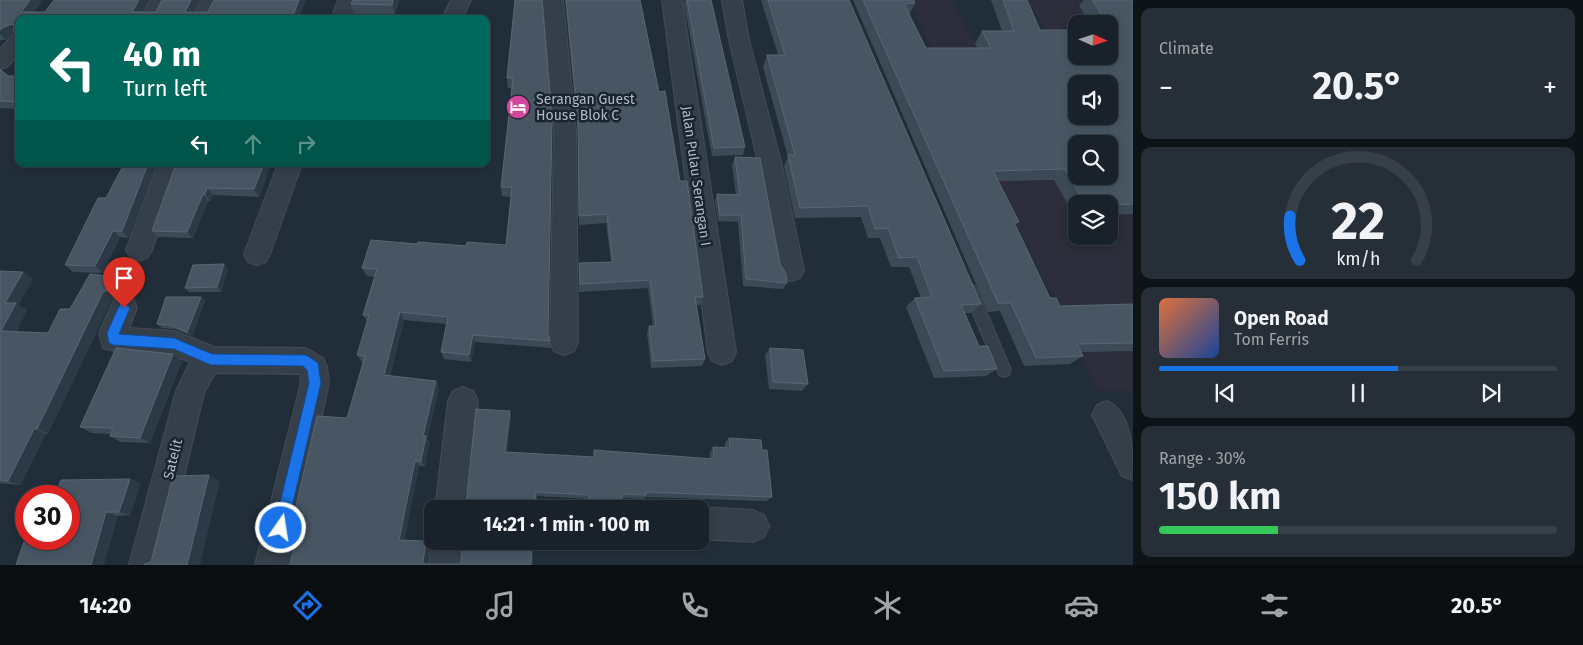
<!DOCTYPE html>
<html lang="en">
<head>
<meta charset="utf-8">
<style>
  body { margin:0; font-family:"Fira Sans",sans-serif; background:#262f37; color:#f1f3f6; height:100vh; display:flex; flex-direction:column; font-size:19px; white-space:nowrap }
  * { box-sizing:border-box; margin:0 }
  p { font-size:16px; color:#9fa4a9 }
  .icon { flex:none; width:28px; height:28px; fill:none; stroke:currentColor; stroke-width:2; stroke-linecap:round; stroke-linejoin:round }
  .map { position:relative; flex:1; overflow:hidden }
  .sheet { display:flex; flex-direction:column; gap:8px; padding:8px; background:#0e1318; width:450px }
  .sheet>* { flex:none }
  .hud { position:absolute; left:15px; top:15px; width:475px; height:152px; border-radius:10px; box-shadow:0 2px 8px #0003,0 0 0 1px #373f47; background:#00695c; color:#fff; overflow:hidden }
  .needle { width:32px; rotate:93deg }
  .tools { position:absolute; left:1068px; top:15px; display:grid; gap:10px }
  .tools a { display:grid; place-items:center; width:50px; height:50px; border-radius:10px; background:#19222b; box-shadow:0 2px 8px #0003,0 0 0 1px #373f47; font-size:25px }
  .speed { position:absolute; left:15px; top:485px; display:flex; gap:10px; font-size:25px; font-weight:700; text-align:center }
  .speed>* { display:grid; place-content:center; width:65px; height:65px; border-radius:50%; background:#19222b; box-shadow:0 2px 8px #0003,0 0 0 1px #373f47; line-height:1 }
  .speed .limit { border:8px solid #d22; background:#fff; color:#111 }
  .pin { position:absolute; display:grid; place-items:center; width:42px; height:42px; color:#fff; margin:-51px -21px; border-radius:50% 50% 50% 0; rotate:-45deg; box-shadow:0 0 5px #0007 }
  .pin .icon { rotate:45deg }
  .me { position:absolute; width:55px; margin:-28px; rotate:13deg; stroke-linejoin:round; filter:drop-shadow(0 0 4px #0008) }
  .turn { display:flex; align-items:center; gap:18px; height:105px; padding:0 25px; font-size:22px }
  .turn .icon { width:65px; height:65px; stroke-width:2.5 }
  .turn b { display:block; font-size:35px; line-height:42px }
  .lanes { display:flex; align-items:center; height:48px; padding:0 25px; background:#0003; justify-content:center; gap:25px; direction:ltr }
  .lanes .off { opacity:.35 }
  .big { font-size:38px; font-weight:700; line-height:1.1 }
  .sheet .widget { flex:1; display:flex; flex-direction:column; justify-content:center; gap:8px; min-width:0; padding:0 18px; border-radius:10px; background:#262f37 }
  .sheet .dial { align-items:center; gap:0 }
  .dial svg { height:130px; overflow:visible; fill:none; stroke:#373f47; stroke-width:7; stroke-linecap:round; text-anchor:middle }
  .dial text { fill:#f1f3f6; stroke:none }
  .song { display:flex; align-items:center; gap:15px }
  .cover { width:60px; height:60px; border-radius:8px; background:linear-gradient(135deg,hsl(20 70% 55%),hsl(220 70% 35%)) }
  .played { height:5px; border-radius:2px; background:linear-gradient(90deg,#1a73e8 60%,#373f47 60%) }
  .keys { display:flex; justify-content:space-around; direction:ltr }
  .heat { display:flex; justify-content:space-between; align-items:center; font-size:28px; direction:ltr }
  .charge { height:8px; border-radius:4px; background:linear-gradient(90deg,#34c759 30%,#373f47 0) }
  .trip { position:absolute; left:424px; top:500px; width:285px; height:50px; border-radius:10px; background:#19222b; box-shadow:0 2px 8px #0003,0 0 0 1px #373f47; font-weight:700; line-height:50px; text-align:center }
  .tabs { display:flex; height:80px; justify-content:space-around; align-items:center; background:#0a0e11; color:#9fa4a9 }
  .tabs .icon { width:35px; height:35px }
  .tabs .current { color:#1a73e8 }
  .tabs b { font-size:22px; color:#f1f3f6 }
  main { display:flex; flex:1; min-height:0 }
  .map>svg:first-child { display:block }
  .medical { fill:#2d2d3b; fill-rule:evenodd }
  .lines { fill:none; stroke-linecap:round; stroke-linejoin:round }
  .lane-casing { stroke:#414b56; stroke-width:2 }
  .street-casing { stroke:#414b56; stroke-width:2 }
  .lane { fill:#353f4a; fill-rule:evenodd }
  .street { fill:#353f4a; fill-rule:evenodd }
  .wall { fill:#3c4a58 }
  .shaded-wall { fill:#2c3a47 }
  .building { fill:#485664; stroke:#586673; fill-rule:evenodd }
  .route { fill:#1a73e8; stroke:#114b97 }
  .labels { text-anchor:middle; dominant-baseline:central; stroke-width:5; stroke-linejoin:round; paint-order:stroke }
  .poi-label { font-size:14px; fill:#b0bac6; stroke:#1a242e; text-anchor:start }
  .street-label { font-size:14px; fill:#b0bac6; stroke:#1a242e }
</style>
</head>
<body>
<main>
<div class="map">
<svg width="1133" height="565" viewBox="0 0 1133 565">
  <rect width="100%" height="100%" fill="#212e39"/>
  <path class="medical" d="M908,0H951L975,43H1020L1076,116H1109V84H1080L1027,0H1133V391H1098ZM1076,24H1109V56H1076ZM1076,144H1109V176H1076ZM1076,204H1109V236H1076Z"/>
  <g class="lines">
    <g class="lane-casing">
      <path id="lane" d="M970,284L975,286L977,290L1011,370L1009,375L1004,377L999,375L997,370L963,290L965,286Z"/>
    </g>
    <g class="street-casing">
      <path id="street" d="M151,0H171L159,19H139Z
        M202,0H222L211,19H191Z
        M338,0H358L351,19H331Z
        M451,0H471L462,19H442Z
        M543,0H563L576,131L578,342L574,351L564,355L554,351L550,342L554,131Z
        M662,0H682L736,352L732,361L722,365L712,361L708,352Z
        M722,0H742L749,40L782,166L804,270L800,278L791,281L782,278L778,270L759,166L729,40Z
        M19,34V54L7,67L0,69V49L12,36Z
        M158,164H182L152,250L148,257L139,261L130,257L126,250Z
        M278,164H302L270,254L266,262L257,265L248,262L244,254Z
        M124,296L134,300L137,308L129,328L174,331L215,347L306,348L323,358L327,367L329,383L289,565H255L301,383L300,374L215,373L204,393L163,565H129L176,391L190,362C163,350 131,358 103,348L99,333L114,300Z
        M463,387L473,391L478,401L467,509H435L448,401L453,391Z
        M1107,401C1133,413 1133,453 1133,480L1122,476L1092,415L1097,405Z
        M700,507L753,510L764,515L769,526L764,537L753,542L700,539V509H695Z
        M432,539V541H464L463,565H429Z"/>
    </g>
    <use href="#lane" class="lane"/>
    <use href="#street" class="street"/>
  </g>
  <path class="wall" d="M0,0H43L34,12H45L54,0H149L142,12H156L162,0H200L194,12H208L214,0H306L298,19H19V38L14,34L11,35L6,40H1L0,41Z
    M399,0L395,15H355L351,4Z
    M515,0L552,121L548,336L550,341L551,348L475,342L471,362L444,359L441,352L447,324L404,320L390,376L436,381L439,388L427,439L429,442L425,466H419L404,541L430,544L427,564H461L462,541H534L532,565H290L303,514L295,510L347,418L364,362H362L357,355L367,321L363,315L374,277L367,276L362,268L417,244L466,246L506,245L511,197L502,196L501,187L512,88H508L507,78Z
    M565,0H640L659,92L680,181L703,297L700,305H696L705,359L702,366L651,368L647,333L649,326H653L648,288L579,292V263L611,262L606,223L579,225L578,131Z
    M685,0H711L745,147L743,155L712,156L684,3Z
    M761,0H849L981,304L971,313H965L979,346L997,369L986,376L934,378L906,307L915,298H921L909,267H891L880,238H868L861,217L795,218L784,166L788,157L763,67L767,55H778Z
    M853,0H914L915,3L909,15L926,48H977L975,43L982,31H1002L991,0H1027L1040,30L1109,56V24H1091L1079,6L1084,0H1133V214L1109,215V204H1076V215H1074L1054,180L998,181L1019,222L1015,225L1050,298L1060,306L1133,304V351L1081,352L1083,356L1070,364L1024,366L1000,311L988,312Z
    M0,69L8,76H19V109L0,108Z
    M735,157L787,283L783,289L743,286L738,222L718,221L715,201L717,194L736,195L732,165Z
    M176,164H271L259,197L213,195L210,201H208L193,238L158,237L152,231Z
    M106,198L129,238L120,237L103,273L73,272L65,265Z
    M228,268L221,292H189L185,288Z
    M0,271L23,272L33,279L18,305L27,310L16,332L48,333L70,309L119,277L127,284L121,295L112,299L48,434H46L20,485L0,483Z
    M201,297L205,301L192,336L175,329L162,328L157,324Z
    M770,348L808,384L802,391L769,389L765,355Z
    M182,361L150,443L121,442L110,436L111,434L92,433L80,427Z
    M510,411L511,417L507,452L594,457V450L710,459V453L713,447L725,448V443L729,438L762,450L772,497L766,501L645,497L644,499L622,498V509H588L589,499L537,496L536,509H454L466,505Z
    M141,483L130,515L118,516L39,541Z"/>
  <path class="shaded-wall" d="M30,0H43L29,19L21,12Z
    M139,0H149L139,19L132,12Z
    M191,0H200L191,19L185,12Z
    M299,0H306L298,19H292Z
    M393,0H399L395,15L392,5Z
    M12,24L18,32L14,33V34L11,35L6,40L0,34V30L4,27Z
    M552,121V131L548,342V335Z
    M148,164H157L129,238L122,231Z
    M264,164H271L259,197L254,189Z
    M207,188L213,195L210,201L205,194Z
    M203,194L208,201L193,238L187,232Z
    M113,231L120,237L103,273L95,266Z
    M224,264L228,268L221,292L217,287Z
    M23,272L33,279L18,305L27,310L13,337L1,331L5,303Z
    M119,277L127,284L121,295L112,299L48,434L37,429L103,292Z
    M201,297L205,301L192,336L187,332Z
    M400,312L404,320L388,382L384,375Z
    M473,335L475,342L471,362L469,355Z
    M173,354L182,361L150,443L140,438Z
    M436,381L439,388L427,439L429,442L425,466L421,461L423,436Z
    M510,411L511,417L507,457L505,452Z
    M34,429L46,434L20,485L8,481Z
    M415,461L419,466L404,544L399,540Z
    M209,475L220,481L200,565H187Z
    M130,479L141,483L130,515L119,512Z
    M536,492L537,496L536,509H535Z
    M106,512L118,516L104,565H91Z
    M426,541L430,544L427,565L423,562Z
    M532,541H534L532,565H531Z"/>
  <path class="building" d="M0,0H30L21,12H45L54,0H139L132,12H156L162,0H191L185,12H208L214,0H299L292,19H19V33H14V26L12,24L4,27L0,30Z
    M353,0H393L392,5L351,4Z
    M515,0H542L552,121L548,335L550,341L473,335L469,355L441,352L448,317L400,312L384,375L436,381L423,436H426L421,461H415L399,540L426,541L423,562L425,564H461L462,541H532L531,565H290L304,510H295L317,416L347,418L365,356L357,355L369,315H363L377,269L362,268L371,240L417,244L418,242L466,246L467,242L506,245L512,187H501L513,78H507Z
    M566,0H640L659,92L665,91L680,181H687L703,297H695L705,359L653,361L649,326H656L650,280L580,284L579,263L613,262L607,214L579,216L578,121Z
    M687,0H711L745,147L714,148Z
    M768,0H849L981,304L961,305L979,346H988L997,369L944,371L915,298L932,297L917,257L899,258L888,228L875,229L868,206L800,208L788,155H795L767,55H785Z
    M863,0H914L915,3L904,4L926,48H991L982,31H1014L1003,0H1027L1040,30H1076V56H1109V31H1113L1109,24H1108L1092,0H1133V204L1109,205V204H1085L1065,169L993,171L1019,222H1014L1050,298H1056L1060,306L1133,304V343L1077,344L1083,356L1036,358L1011,303H998ZM1076,84H1109V116H1076ZM1076,144H1109V176H1076Z
    M0,69L8,76H19V102L0,101Z
    M735,157L760,158L780,264L786,274L787,283L746,279L741,215H720L717,194L740,195Z
    M124,164H148L122,231H113L95,266L65,265L98,198H106Z
    M176,164H264L254,189L207,188L205,194H203L187,232L152,231Z
    M224,264L217,287L185,288L193,265Z
    M0,271L23,272L5,303H16L1,331L48,333L60,309H70L90,274L119,277L113,288L103,292L37,429H34L8,481L0,480Z
    M166,297H201L187,332L170,325L157,324Z
    M116,348L173,354L140,438L110,436L113,428L80,427Z
    M770,348L803,350L808,384L773,382Z
    M476,409L510,411L505,452L594,457V450L714,459L713,447L730,448L729,438L761,440L762,450H767L772,497L646,492V495L622,494V509H589V495L536,492L535,509H454V507L466,505Z
    M209,475L187,565H144V564L151,562L173,476Z
    M130,479L119,512H106L91,565H16L24,542L39,541L40,539H69V496H55L61,480Z"/>
  <path class="route" d="M124,303L130,308L119,334L174,338L212,354L306,355L318,363L321,383L286,533L281,535L276,533L274,528L309,383L307,370L303,366L211,365L174,349L113,345L109,343L107,333L120,304Z"/>
  <defs>
    <g id="hotel-disc" transform="scale(1.25)"><circle r="9.5" fill="#d1479c" stroke="#1a242e"/><path d="M-6-4.5h1.5V1H6V5H4.5V3h-9V5H-6ZM-4 0a1.8 1.8 0 1 1 3.6 0ZM.5 0V-2.5h3Q6-2.5 6 0Z" fill="#fff"/></g>
  </defs>
  <g fill-rule="evenodd">
    <use href="#hotel-disc" x="518" y="107"/>
  </g>
  <g class="labels">
    <g class="poi-label">
      <text x="536" y="99">Serangan Guest<tspan x="536" dy="16">House Blok C</tspan></text>
    </g>
    <g class="street-label">
      <text transform="translate(696 176) rotate(82)">Jalan Pulau Serangan I</text>
      <text transform="translate(173 459) rotate(-76)">Satelit</text>
    </g>
  </g>
</svg>
<div class="tools">
<a><svg class="needle" viewBox="-14 -14 28 28"><path d="M0-13l5 13h-10z" fill="#e53935"/><path d="M0 13l5-13h-10z" fill="#9fa4a9"/></svg></a>
<a><svg class="icon" aria-label="sound" viewBox="0 0 24 24"><path d="M4 9h4l5-4v14l-5-4H4zM17 9q2 3 0 6"/></svg></a>
<a><svg class="icon" aria-label="search" viewBox="0 0 24 24"><circle cx="10" cy="10" r="6"/><path d="M15 15l6 6"/></svg></a>
<a><svg class="icon" aria-label="layers" viewBox="0 0 24 24"><path d="M12 4l9 5-9 5-9-5zM3 14l9 5 9-5"/></svg></a>
</div>
<div class="speed"><div class="limit">30</div></div>
<div class="pin" style="left:124px;top:308px;background:#d93025"><svg class="icon" aria-label="arrive" viewBox="0 0 24 24"><path d="M6 21V4h12l-3 4 3 4H6"/></svg></div>
<svg class="me" style="left:281px;top:528px" viewBox="-20 -20 40 40"><circle r="17" fill="#1a73e8" stroke="#fff" stroke-width="3"/><path d="M0-11L8 9 0 5-8 9z" fill="#fff"/></svg>
<div class="trip">14:21 · 1 min · 100 m</div>
<div class="hud">
<div class="turn"><svg class="icon" aria-label="left" viewBox="0 0 24 24"><path d="M17 20v-9H6M10 6l-5 5 5 5"/></svg><div><b>40 m</b>Turn left</div></div>
<div class="lanes"><svg class="icon" aria-label="left" viewBox="0 0 24 24"><path d="M17 20v-9H6M10 6l-5 5 5 5"/></svg><svg class="icon off" aria-label="ahead" viewBox="0 0 24 24"><path d="M12 20V5M6 11l6-6 6 6"/></svg><svg class="icon off" aria-label="right" viewBox="0 0 24 24"><path d="M7 20v-9h11M14 6l5 5-5 5"/></svg></div>
</div>
</div>
<section class="sheet">
<div class="widget"><p>Climate</p>
<div class="heat"><a>−</a><b class="big">20.5°</b><a>+</a></div>
</div>
<div class="widget dial"><svg viewBox="0 0 100 80">
<path d="M14 69A42 42 0 1 1 86 69"/>
<path d="M14 69A42 42 0 0 1 8 42" stroke="#1a73e8"/>
<text x="50" y="56" font-size="32" font-weight="700">22</text>
<text x="50" y="72" font-size="11">km/h</text>
</svg></div>
<div class="widget">
<div class="song"><i class="cover"></i><div><b>Open Road</b><p>Tom Ferris</p></div></div>
<div class="played"></div>
<div class="keys"><svg class="icon" aria-label="previous" viewBox="0 0 24 24"><path d="M18 5L8 12l10 7zM5 5v14"/></svg><svg class="icon" aria-label="pause" viewBox="0 0 24 24"><path d="M8 5v14M16 5v14"/></svg><svg class="icon" aria-label="next" viewBox="0 0 24 24"><path d="M6 5l10 7-10 7zM19 5v14"/></svg></div>
</div>
<div class="widget"><p>Range · 30%</p><b class="big">150 km</b><div class="charge"></div></div>
</section>
</main>
<nav class="tabs">
<b>14:20</b>
<svg class="icon current" aria-label="directions" viewBox="0 0 24 24"><path d="M12 3l9 9-9 9-9-9zM9 14v-3h6M13 9l2 2-2 2"/></svg>
<svg class="icon" aria-label="music" viewBox="0 0 24 24"><path d="M9 18V5l10-2v13"/><circle cx="6" cy="18" r="3"/><circle cx="16" cy="16" r="3"/></svg>
<svg class="icon" aria-label="phone" viewBox="0 0 24 24"><path d="M5 4h4l2 5-3 2q2 4 5 5l2-3 5 2v4C11 20 4 13 5 4z"/></svg>
<svg class="icon" aria-label="climate" viewBox="0 0 24 24"><path d="M12 3v18M4 7l16 10M4 17L20 7"/></svg>
<svg class="icon" aria-label="car" viewBox="0 0 24 24"><path d="M5 17H2v-5l4-1 3-4h7l3 4 3 1v5h-3M9 17h6M6 11h13"/><circle cx="7" cy="17" r="2"/><circle cx="17" cy="17" r="2"/></svg>
<svg class="icon" aria-label="filters" viewBox="0 0 24 24"><path d="M4 7h16M4 17h16"/><circle cx="9" cy="7" r="2"/><circle cx="15" cy="17" r="2"/></svg>
<b>20.5°</b>
</nav>
</body>
</html>
